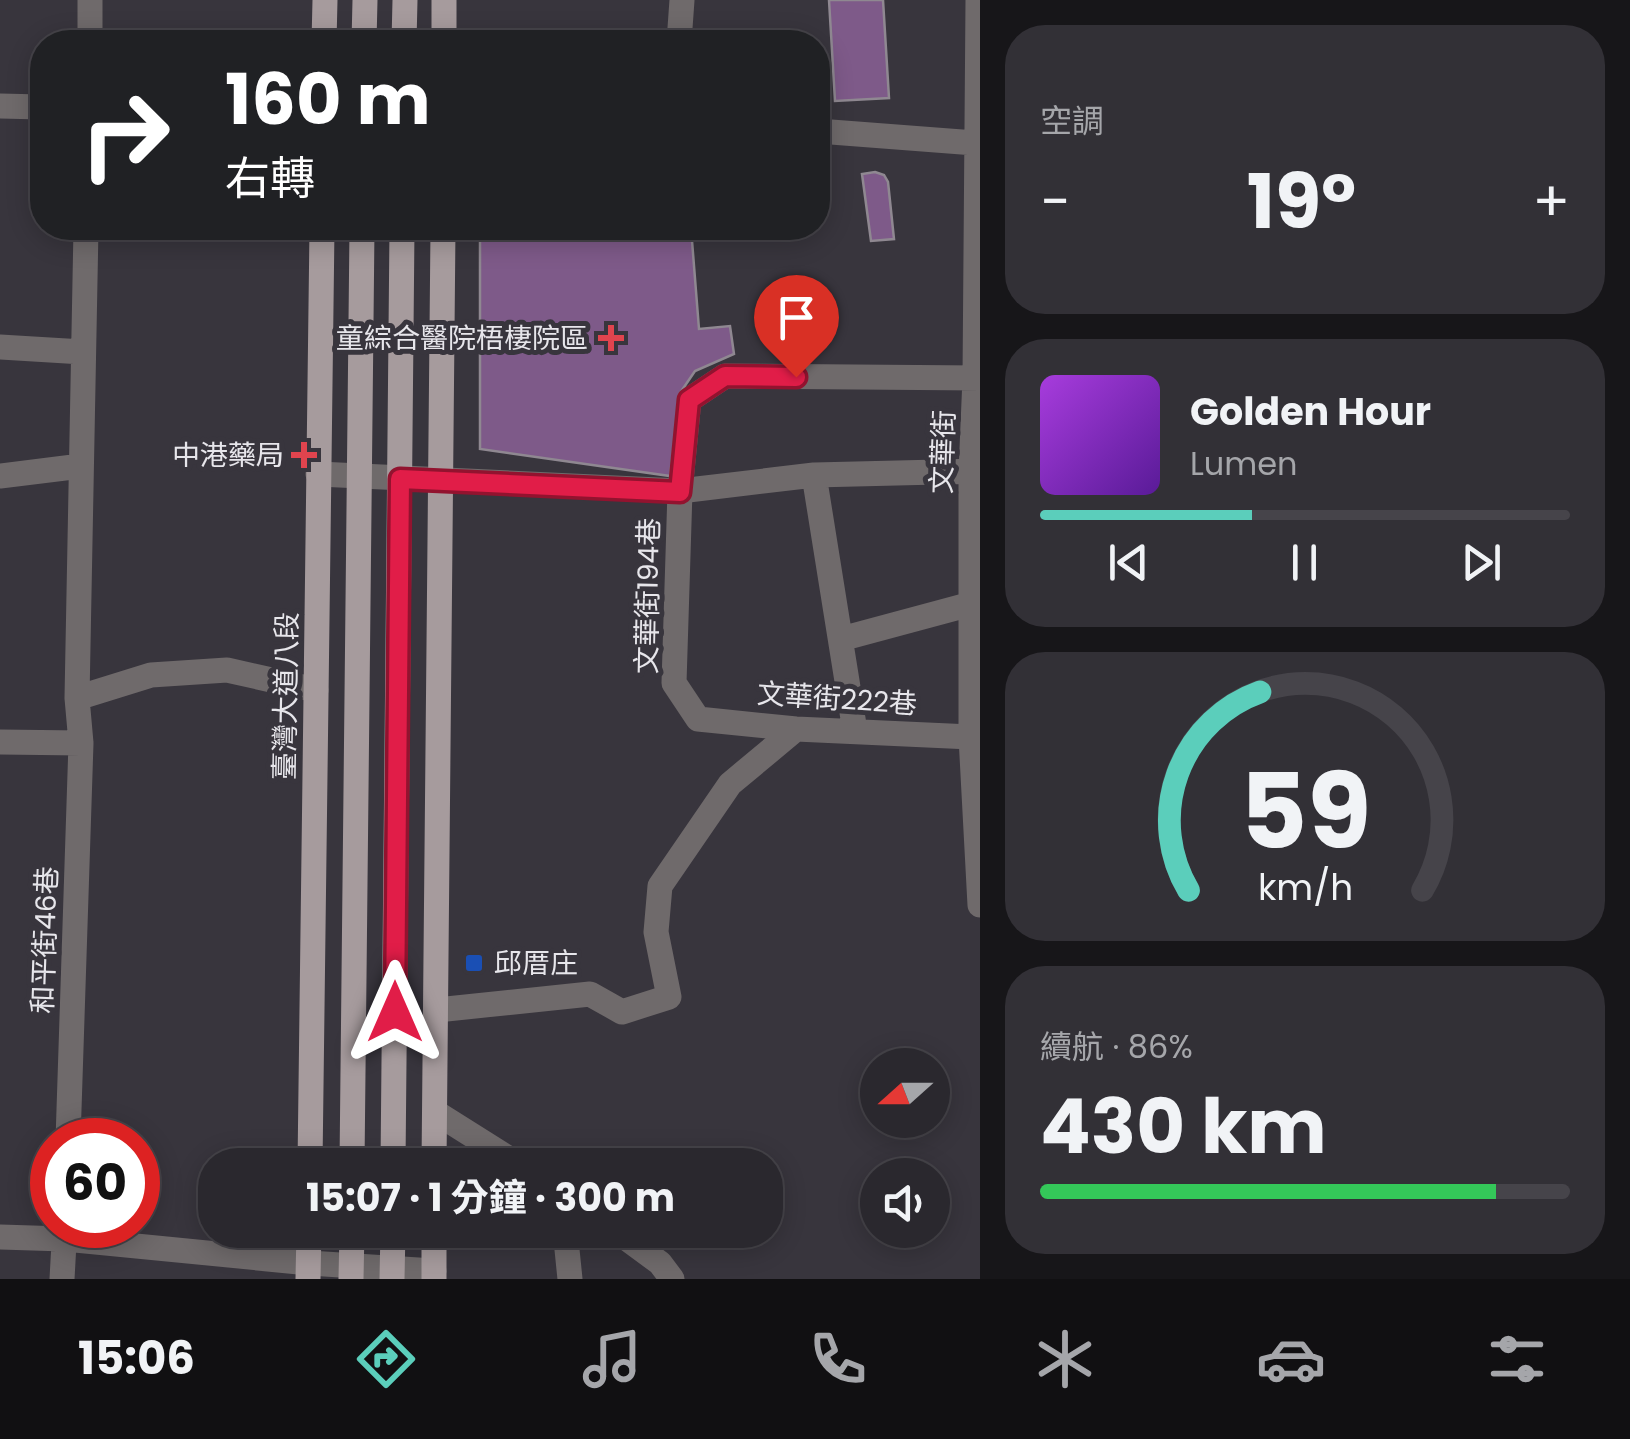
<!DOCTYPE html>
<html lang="zh-TW">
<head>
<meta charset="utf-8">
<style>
  body { margin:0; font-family:Poppins,"Noto Sans TC",sans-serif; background:#323036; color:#f1f3f6; height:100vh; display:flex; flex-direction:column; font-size:38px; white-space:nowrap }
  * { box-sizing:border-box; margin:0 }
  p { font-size:32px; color:#a5a6aa }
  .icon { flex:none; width:55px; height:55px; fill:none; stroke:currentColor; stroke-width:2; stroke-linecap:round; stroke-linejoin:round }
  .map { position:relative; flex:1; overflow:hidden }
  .details { display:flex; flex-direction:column; gap:25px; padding:25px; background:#171619; width:650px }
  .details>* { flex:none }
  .guide { position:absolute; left:30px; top:30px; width:800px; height:210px; border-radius:40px; box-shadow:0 5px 25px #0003,0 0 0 2px #46444a; background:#202124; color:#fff; overflow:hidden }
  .needle { width:65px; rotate:249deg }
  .controls { position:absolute; left:860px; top:1048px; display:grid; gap:20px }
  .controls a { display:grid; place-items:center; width:90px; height:90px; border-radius:50%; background:#2a282e; box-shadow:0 5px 25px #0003,0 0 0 2px #46444a; font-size:50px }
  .speed { position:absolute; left:30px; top:1118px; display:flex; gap:20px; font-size:50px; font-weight:700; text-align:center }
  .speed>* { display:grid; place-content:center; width:130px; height:130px; border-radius:50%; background:#2a282e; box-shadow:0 5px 25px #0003,0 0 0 2px #46444a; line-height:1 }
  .speed .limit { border:15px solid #d22; background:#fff; color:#111 }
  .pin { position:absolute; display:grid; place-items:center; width:85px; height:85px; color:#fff; margin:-102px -42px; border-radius:50% 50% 50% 0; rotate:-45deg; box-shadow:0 0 10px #0007 }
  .pin .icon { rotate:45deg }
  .me { position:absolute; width:110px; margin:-55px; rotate:0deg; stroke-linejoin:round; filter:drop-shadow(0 0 8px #0008) }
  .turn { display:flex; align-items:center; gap:35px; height:210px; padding:0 30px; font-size:45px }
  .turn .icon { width:130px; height:130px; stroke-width:2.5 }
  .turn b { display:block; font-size:70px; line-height:85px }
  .big { font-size:75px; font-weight:700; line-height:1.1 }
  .details .widget { flex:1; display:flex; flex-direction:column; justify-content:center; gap:15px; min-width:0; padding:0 35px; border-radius:40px; background:#323036 }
  .details .dial { align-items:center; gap:0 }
  .dial svg { height:260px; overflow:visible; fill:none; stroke:#46444a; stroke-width:7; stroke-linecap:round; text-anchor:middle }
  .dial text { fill:#f1f3f6; stroke:none }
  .song { display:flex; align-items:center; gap:30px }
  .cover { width:120px; height:120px; border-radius:15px; background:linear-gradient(135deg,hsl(280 70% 55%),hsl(270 70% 35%)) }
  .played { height:10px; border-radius:5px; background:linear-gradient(90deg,#5bcebb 40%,#46444a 40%) }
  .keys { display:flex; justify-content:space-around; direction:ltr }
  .heat { display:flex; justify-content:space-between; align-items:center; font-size:55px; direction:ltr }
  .charge { height:15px; border-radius:8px; background:linear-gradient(90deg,#34c759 86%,#46444a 0) }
  .trip { position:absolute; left:198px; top:1148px; width:585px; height:100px; border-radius:40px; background:#2a282e; box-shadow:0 5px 25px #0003,0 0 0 2px #46444a; font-weight:700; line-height:100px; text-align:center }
  .dock { display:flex; height:160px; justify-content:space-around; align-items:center; background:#111012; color:#a5a6aa }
  .dock .icon { width:70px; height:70px }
  .dock .on { color:#5bcebb }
  .dock b { font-size:45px; color:#f1f3f6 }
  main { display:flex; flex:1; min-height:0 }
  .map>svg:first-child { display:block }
  .building { fill:#7e5a89; stroke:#8f8891; stroke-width:2.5 }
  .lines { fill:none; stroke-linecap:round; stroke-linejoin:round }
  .minor { stroke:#6f6a6b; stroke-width:25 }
  .major { stroke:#a69b9d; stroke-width:25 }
  .route-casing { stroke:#92132f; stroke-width:25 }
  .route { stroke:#e11d48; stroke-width:18 }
  .health-dot { fill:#e0444e; stroke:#38353d; stroke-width:4 }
  .transit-dot { fill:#1a4fb4; stroke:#38353d; stroke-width:4 }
  .labels { text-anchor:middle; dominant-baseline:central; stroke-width:10; stroke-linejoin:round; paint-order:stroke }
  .poi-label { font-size:28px; fill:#e7e6eb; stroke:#38353d; text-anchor:end }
  .street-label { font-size:28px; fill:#e7e6eb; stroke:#38353d }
</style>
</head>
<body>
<main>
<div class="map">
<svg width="980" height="1279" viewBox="0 0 980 1279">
  <rect width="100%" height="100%" fill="#38353d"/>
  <path class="building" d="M829,0H883L889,98L835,101Z
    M875,172L884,175L888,182L894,239L871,241L862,174Z
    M480,228H691L699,329L730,326L734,354L695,371L680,393L670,476L480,449Z"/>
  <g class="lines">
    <path class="minor" d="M978,0L975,378L971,472V737L980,905
      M90,42V0
      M679,42L682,0
      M0,106L42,107
      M818,131L975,143
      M0,347L83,352
      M980,378L725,376L689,400L680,491L674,683L698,719L796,729L971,737L980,733
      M318,474L680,491L814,475L980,471
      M814,475L855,731
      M0,476L81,466
      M841,639L971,604
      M77,698L151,675L227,670L316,690
      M0,742L81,743
      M437,1010L590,994L622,1012L669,997L656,932L660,886L730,784L796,729
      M435,1112L519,1165
      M68,1140L81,743L77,698L86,228
      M565,1230L570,1279
      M615,1230L660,1263L672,1279
      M0,1237L65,1239L309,1263L434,1271
      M62,1279L65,1225"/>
    <path class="major" d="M324,42L325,0
      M364,42L365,0
      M404,42L405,0
      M444,42V0
      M310,1165L322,228
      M352,1165L362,228
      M393,1165L402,228
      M434,1165L443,228
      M308,1279L309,1230
      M351,1279L352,1230
      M392,1279L393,1230
      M434,1279V1230"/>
  </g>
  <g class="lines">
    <g class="route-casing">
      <path id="route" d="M395,1012L400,479L680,492L689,400L725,376L796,377"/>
    </g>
    <use href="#route" class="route"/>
  </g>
  <g class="health-dot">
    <path d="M606 323h10v10h10v10h-10v10h-10v-10h-10v-10h10z"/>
    <path d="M299 440h10v10h10v10h-10v10h-10v-10h-10v-10h10z"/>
  </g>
  <rect class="transit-dot" x="464" y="953" width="20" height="20" rx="5"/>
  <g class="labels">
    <g class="poi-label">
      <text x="588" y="338">童綜合醫院梧棲院區</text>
      <text x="284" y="455">中港藥局</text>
      <text x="494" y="963" text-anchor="start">邱厝庄</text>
    </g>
    <g class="street-label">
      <text transform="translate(943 452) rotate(-88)">文華街</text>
      <text transform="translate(648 596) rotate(-89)">文華街194巷</text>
      <text transform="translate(286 696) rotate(-89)">臺灣大道八段</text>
      <text transform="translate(837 699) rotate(4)">文華街222巷</text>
      <text transform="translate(45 940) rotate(-88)">和平街46巷</text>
    </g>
  </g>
</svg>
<div class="controls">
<a><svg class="needle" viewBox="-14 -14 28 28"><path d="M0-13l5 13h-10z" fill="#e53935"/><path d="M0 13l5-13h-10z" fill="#a5a6aa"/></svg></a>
<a><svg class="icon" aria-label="sound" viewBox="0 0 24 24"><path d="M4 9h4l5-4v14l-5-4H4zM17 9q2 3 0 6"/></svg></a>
</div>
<div class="speed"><div class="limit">60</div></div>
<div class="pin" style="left:796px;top:377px;background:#d93025"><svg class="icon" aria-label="arrive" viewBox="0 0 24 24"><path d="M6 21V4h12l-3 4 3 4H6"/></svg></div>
<svg class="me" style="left:395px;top:1012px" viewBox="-20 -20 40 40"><path d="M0-17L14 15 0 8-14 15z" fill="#e11d48" stroke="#fff" stroke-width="4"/></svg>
<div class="trip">15:07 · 1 分鐘 · 300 m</div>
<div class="guide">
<div class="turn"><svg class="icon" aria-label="right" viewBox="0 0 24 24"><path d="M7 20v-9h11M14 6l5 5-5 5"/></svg><div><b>160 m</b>右轉</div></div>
</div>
</div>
<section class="details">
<div class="widget"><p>空調</p>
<div class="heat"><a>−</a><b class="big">19°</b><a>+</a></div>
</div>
<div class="widget">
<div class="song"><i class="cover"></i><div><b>Golden Hour</b><p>Lumen</p></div></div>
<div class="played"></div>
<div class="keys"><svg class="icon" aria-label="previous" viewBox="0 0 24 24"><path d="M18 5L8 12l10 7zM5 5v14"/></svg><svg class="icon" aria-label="pause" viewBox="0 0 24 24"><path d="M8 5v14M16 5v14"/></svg><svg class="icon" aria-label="next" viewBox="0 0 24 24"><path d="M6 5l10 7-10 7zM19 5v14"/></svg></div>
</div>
<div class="widget dial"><svg viewBox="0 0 100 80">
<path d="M14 69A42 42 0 1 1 86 69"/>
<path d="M14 69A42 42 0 0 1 36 8" stroke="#5bcebb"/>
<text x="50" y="56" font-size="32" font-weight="700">59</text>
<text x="50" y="72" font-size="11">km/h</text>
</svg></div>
<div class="widget"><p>續航 · 86%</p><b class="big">430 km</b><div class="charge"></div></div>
</section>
</main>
<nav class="dock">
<b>15:06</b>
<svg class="icon on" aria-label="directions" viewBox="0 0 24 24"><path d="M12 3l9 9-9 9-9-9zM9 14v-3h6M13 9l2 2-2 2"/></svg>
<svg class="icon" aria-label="music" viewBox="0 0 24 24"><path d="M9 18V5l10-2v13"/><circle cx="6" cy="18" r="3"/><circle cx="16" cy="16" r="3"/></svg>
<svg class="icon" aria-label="phone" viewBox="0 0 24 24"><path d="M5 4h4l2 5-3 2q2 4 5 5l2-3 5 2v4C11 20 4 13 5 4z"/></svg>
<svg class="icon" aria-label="climate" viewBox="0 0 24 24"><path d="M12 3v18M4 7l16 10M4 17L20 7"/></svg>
<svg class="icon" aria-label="car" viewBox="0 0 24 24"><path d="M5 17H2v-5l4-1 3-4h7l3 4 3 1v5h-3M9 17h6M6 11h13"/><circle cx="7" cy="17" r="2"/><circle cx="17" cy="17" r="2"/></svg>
<svg class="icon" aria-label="filters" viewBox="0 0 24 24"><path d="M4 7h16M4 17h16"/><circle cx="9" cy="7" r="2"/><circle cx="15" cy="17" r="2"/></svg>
</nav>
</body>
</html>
